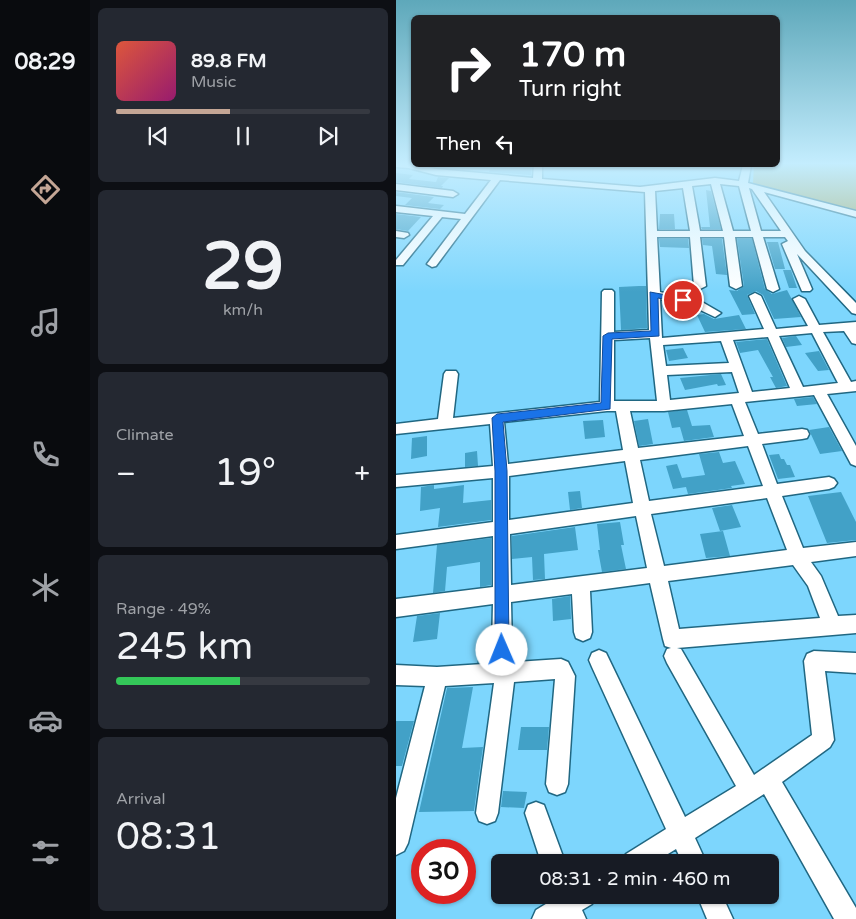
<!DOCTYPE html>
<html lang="en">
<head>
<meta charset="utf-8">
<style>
  body { margin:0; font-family:"Varela Round",sans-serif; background:#242831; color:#f1f3f6; height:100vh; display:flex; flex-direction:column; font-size:19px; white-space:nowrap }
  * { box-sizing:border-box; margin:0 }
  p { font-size:16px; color:#9ea1a6 }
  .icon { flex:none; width:28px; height:28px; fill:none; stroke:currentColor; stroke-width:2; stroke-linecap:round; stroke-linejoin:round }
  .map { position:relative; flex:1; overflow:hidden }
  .side { display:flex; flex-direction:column; gap:8px; padding:8px; background:#0d0f14; width:306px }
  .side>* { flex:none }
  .banner { position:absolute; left:15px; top:15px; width:369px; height:152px; border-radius:8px; box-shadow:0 1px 4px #0004; background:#202124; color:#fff; overflow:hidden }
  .speed { position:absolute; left:15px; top:839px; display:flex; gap:10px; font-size:25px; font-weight:700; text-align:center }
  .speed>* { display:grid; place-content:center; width:65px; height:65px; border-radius:50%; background:#171b24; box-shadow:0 1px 4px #0004; line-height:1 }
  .speed .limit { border:8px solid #d22; background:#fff; color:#111 }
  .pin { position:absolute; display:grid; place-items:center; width:42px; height:42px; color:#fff; margin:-21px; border:2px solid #fff; border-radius:50%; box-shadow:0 1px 5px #0007 }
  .me { position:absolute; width:55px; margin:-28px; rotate:359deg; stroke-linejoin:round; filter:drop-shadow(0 0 4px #0008) }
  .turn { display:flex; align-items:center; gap:18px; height:105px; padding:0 25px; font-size:22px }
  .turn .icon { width:65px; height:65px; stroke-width:2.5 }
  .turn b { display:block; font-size:35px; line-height:42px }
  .then { display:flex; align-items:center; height:48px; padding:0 25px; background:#0003; gap:10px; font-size:19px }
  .big { font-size:38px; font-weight:600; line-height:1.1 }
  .side .tile { flex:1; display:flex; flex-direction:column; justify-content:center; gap:8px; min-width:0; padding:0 18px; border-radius:8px; background:#242831 }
  .side .dial { align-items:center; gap:0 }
  .dial b { font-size:65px; line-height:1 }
  .song { display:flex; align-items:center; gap:15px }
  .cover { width:60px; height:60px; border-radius:8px; background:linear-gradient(135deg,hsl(10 70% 55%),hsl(320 70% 35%)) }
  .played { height:5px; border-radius:2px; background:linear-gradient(90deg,#c4a695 45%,#363941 45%) }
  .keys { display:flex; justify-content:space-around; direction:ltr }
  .heat { display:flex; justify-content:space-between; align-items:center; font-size:28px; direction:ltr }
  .charge { height:8px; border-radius:4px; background:linear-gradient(90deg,#34c759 49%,#363941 0) }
  .trip { position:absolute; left:95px; top:854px; width:288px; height:50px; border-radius:8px; background:#171b24; box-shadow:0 1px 4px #0004; font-weight:600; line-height:50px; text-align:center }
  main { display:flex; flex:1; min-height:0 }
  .tabs { display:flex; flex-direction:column; width:90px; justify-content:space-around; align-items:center; background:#090b0e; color:#9ea1a6 }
  .tabs .icon { width:35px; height:35px }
  .tabs .on { color:#c4a695 }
  .tabs b { font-size:22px; color:#f1f3f6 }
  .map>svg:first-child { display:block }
  .green { fill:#a7a75e }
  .building { fill:#42a1c7 }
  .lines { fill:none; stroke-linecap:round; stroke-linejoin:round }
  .minor-casing { stroke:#206782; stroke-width:3 }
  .minor { fill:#fff; fill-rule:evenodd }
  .route { fill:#1a73e8; stroke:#114b97 }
</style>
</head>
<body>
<main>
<nav class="tabs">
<b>08:29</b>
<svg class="icon on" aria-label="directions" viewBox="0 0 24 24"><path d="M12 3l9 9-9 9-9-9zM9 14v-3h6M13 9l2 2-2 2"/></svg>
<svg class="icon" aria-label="music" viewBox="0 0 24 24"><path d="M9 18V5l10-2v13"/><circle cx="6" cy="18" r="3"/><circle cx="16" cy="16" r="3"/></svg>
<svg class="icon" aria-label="phone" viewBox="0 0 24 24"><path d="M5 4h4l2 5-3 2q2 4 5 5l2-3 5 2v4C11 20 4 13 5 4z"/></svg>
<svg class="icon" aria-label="climate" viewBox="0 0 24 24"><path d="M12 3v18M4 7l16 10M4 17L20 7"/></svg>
<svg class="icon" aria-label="car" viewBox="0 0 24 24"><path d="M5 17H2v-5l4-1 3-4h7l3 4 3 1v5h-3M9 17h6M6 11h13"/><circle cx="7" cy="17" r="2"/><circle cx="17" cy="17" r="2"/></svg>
<svg class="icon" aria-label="filters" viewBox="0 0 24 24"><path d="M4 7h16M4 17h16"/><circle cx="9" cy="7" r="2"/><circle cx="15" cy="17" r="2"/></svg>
</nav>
<section class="side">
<div class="tile">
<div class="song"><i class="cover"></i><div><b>89.8 FM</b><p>Music</p></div></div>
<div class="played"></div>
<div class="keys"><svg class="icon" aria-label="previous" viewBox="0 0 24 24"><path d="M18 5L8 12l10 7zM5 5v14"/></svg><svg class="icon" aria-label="pause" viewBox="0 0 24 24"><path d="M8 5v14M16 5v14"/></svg><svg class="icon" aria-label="next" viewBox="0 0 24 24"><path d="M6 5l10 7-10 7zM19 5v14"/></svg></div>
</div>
<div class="tile dial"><b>29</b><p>km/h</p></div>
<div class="tile"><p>Climate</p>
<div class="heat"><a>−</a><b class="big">19°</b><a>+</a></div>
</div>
<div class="tile"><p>Range · 49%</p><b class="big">245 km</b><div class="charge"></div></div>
<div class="tile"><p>Arrival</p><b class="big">08:31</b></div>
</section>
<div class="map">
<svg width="460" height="919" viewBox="0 0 460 919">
  <rect width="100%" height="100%" fill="#7dd6fd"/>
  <path class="green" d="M381,164H460V211L357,183L358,165Z"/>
  <path class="building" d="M95,165H136L135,175L93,172Z
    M0,173L17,175L13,179L40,182L42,177L53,178L45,186H47L46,188L0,182Z
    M310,190L315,191L325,229H306L305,227H314Z
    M0,192L38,197L32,203L48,205L44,209L9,205L16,198L0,196Z
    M0,214L25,217L12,231L0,229Z
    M264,214H278L279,229H263Z
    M263,239H292L293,248L264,247Z
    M306,239H326L331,275L320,274L316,246L307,245Z
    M341,239H356L369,289L376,294L391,290L405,317L378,319L367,295L360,291L351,295L359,314L346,315L333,290L341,291L348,286Z
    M371,242H382L389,269H379Z
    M387,270H395L401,288H393Z
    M243,286H250L251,328L225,330L223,287Z
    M308,314L318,319L343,315L350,329L309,332L301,315Z
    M400,336L406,345L390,347L386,338Z
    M371,339L391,386L380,388L374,377H377L362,350L344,353L340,342Z
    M287,348L292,358L273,361L270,350Z
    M423,351L433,370L422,371L409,353Z
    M325,374L330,385L322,386L321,384L289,390L284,378Z
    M417,397L421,404L401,406L398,399Z
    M291,410L296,426L314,425L318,437L288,441L284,427L276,428L272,412Z
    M252,419L257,444L243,446L238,421Z
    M207,420L209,437L189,439L187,421Z
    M433,427L446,451L424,454L413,430Z
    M31,436V456L15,459L16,438Z
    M81,451L82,466L69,467V453Z
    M323,452L327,463L339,461L349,484L335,486L336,488L292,494L290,487L277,489L270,466L281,464L286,478L309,475L303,454Z
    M383,454L385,459H388L391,465H394L399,477L382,479L373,455Z
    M38,485V489L68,485L67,503L95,500V520L42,527L44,508L24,511L25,487Z
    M184,491L186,508L174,510L172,492Z
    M445,492L460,522V540L431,543L412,496Z
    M336,505L345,527L324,531L316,508Z
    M224,522L228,545H225L230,569L206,572L202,550H204L201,524Z
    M179,527L182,550L148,554L149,579L137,580L136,557L116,559V536Z
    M327,531L334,556L310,558L304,534Z
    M95,538V585L84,587V562L51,567L49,591L37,593L41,545Z
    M174,596L175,619L157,621L156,599Z
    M44,613L41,639L17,642L21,616Z
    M84,645H94L97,657L105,660L110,659V661L81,663Z
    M77,687L66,748L87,747L78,811L23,812L51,688Z
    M0,721H18L6,766H0Z
    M125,727H153L151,750H122Z
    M107,791L131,792L128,808L105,807Z"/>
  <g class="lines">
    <g class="minor-casing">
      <path id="minor" d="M0,164H18L40,169L137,178L138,165H146V179L244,187L319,178L343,181L347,165H355L352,183L460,211V217L368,192L409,251L460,303V314L456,313L401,254L416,289L414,291H406L386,244L392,241L389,237H367L383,289L377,292L371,289L357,237H339L346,286L340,289L334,286L328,237H304L310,286L304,289L298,286L294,237H261L264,292L306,302L325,313L319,317L298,307L264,299L266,338L368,329L353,296L359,293L365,296L380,329L412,326L397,299L403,296L409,299L423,325L460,322V344L456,343L448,331L427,332L455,382L460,381V391L431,394L460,446V466L455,464L418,395L349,402L362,434L406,429L411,430L413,434L411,438L406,439L366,444L381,484L433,477L438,479L441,483L438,487L433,489L386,496L407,548L460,542V556L415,562L425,576L442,616L460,615V633L281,648L285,649L358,775L416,735L408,661L411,654L418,651L460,653V673L429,671L438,740L434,747L386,782L460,908V919H438L368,794L299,838L310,862H286L280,849L259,862H226L230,854L270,829L196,667L193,660L196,653L203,650L210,653L289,817L340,786L271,663L268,656L271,649L275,648L269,646L267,639L254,583L194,591L196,632L194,638L187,641L180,638L178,632L176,594L115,602L116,649L113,656L106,658L99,656L96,649L97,604L0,617V599L97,587V536L0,549V535L97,522V478L0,487V475L97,466L94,424L0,434V424L42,419L48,374L50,371H60L62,374L57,418L204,402L206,292L208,290H216L218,292V332L253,330L249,192L104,180L40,266L36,267L31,264L65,219L46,217L7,265H0V260L37,216L0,212V206L69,214L95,180L40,175L13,168L0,167ZM315,184L327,231H304L296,186ZM324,184L343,186L355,231H337ZM287,188L294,231H261L259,191ZM353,188L356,189L385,231H365ZM416,333L442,383L407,387L383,336ZM372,337L394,388L356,392L337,340ZM254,338L261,401H218V340ZM325,341L333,363L270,366L267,345ZM336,372L343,393L274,400L271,375ZM336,404L348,436L242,448L234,411H268ZM211,411H220L227,450L112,464L108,422ZM352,446L367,486L253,501L244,460ZM229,461L237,503L113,520V476ZM371,498L391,550L268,566L255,514ZM240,516L251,568L115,585L114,534ZM397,565L412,586L424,618L283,629L272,581Z
        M0,184L57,191L62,194L57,197L0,190Z
        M0,231L12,233L13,235L8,238L0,237Z
        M165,659L172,662L179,676L172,784L169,792L161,795L153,792L150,784L159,679L118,682L102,813L99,821L91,824L83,821L80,813L98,683L49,686L12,843L8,851L0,855V798L29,686L0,685V665L41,667Z
        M140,802L148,805L169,862H145L129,813L132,805Z
        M157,895H199L196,904L186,910L190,919H136L140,910L158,899Z
        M301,895H326L337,919H311Z"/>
    </g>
    <use href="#minor" class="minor"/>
  </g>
  <linearGradient id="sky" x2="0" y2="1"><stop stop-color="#5ea8ba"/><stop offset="0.56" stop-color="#c4edfe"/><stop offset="1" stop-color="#c4edfe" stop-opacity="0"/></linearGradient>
  <rect width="460" height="292" fill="url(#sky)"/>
  <path class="route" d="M254,292L287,298L291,300L287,303L262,298L263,336L216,339L214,409L107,422L111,471L113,650L111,655L106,657L101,655L99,650V471L96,418L101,414L205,403L207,336L212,333L255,331Z"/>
</svg>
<div class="speed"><div class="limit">30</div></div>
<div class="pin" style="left:287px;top:300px;background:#d93025"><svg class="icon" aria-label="arrive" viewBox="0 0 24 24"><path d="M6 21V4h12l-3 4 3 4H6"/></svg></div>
<svg class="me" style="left:106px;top:650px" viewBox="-20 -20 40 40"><circle r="19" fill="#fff"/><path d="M0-13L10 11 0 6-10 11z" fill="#1a73e8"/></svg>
<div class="trip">08:31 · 2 min · 460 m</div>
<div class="banner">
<div class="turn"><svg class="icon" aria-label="right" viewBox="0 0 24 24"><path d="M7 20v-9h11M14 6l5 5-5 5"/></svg><div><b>170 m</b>Turn right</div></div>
<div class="then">Then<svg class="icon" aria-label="left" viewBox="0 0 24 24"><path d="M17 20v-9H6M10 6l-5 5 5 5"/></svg></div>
</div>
</div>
</main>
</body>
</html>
